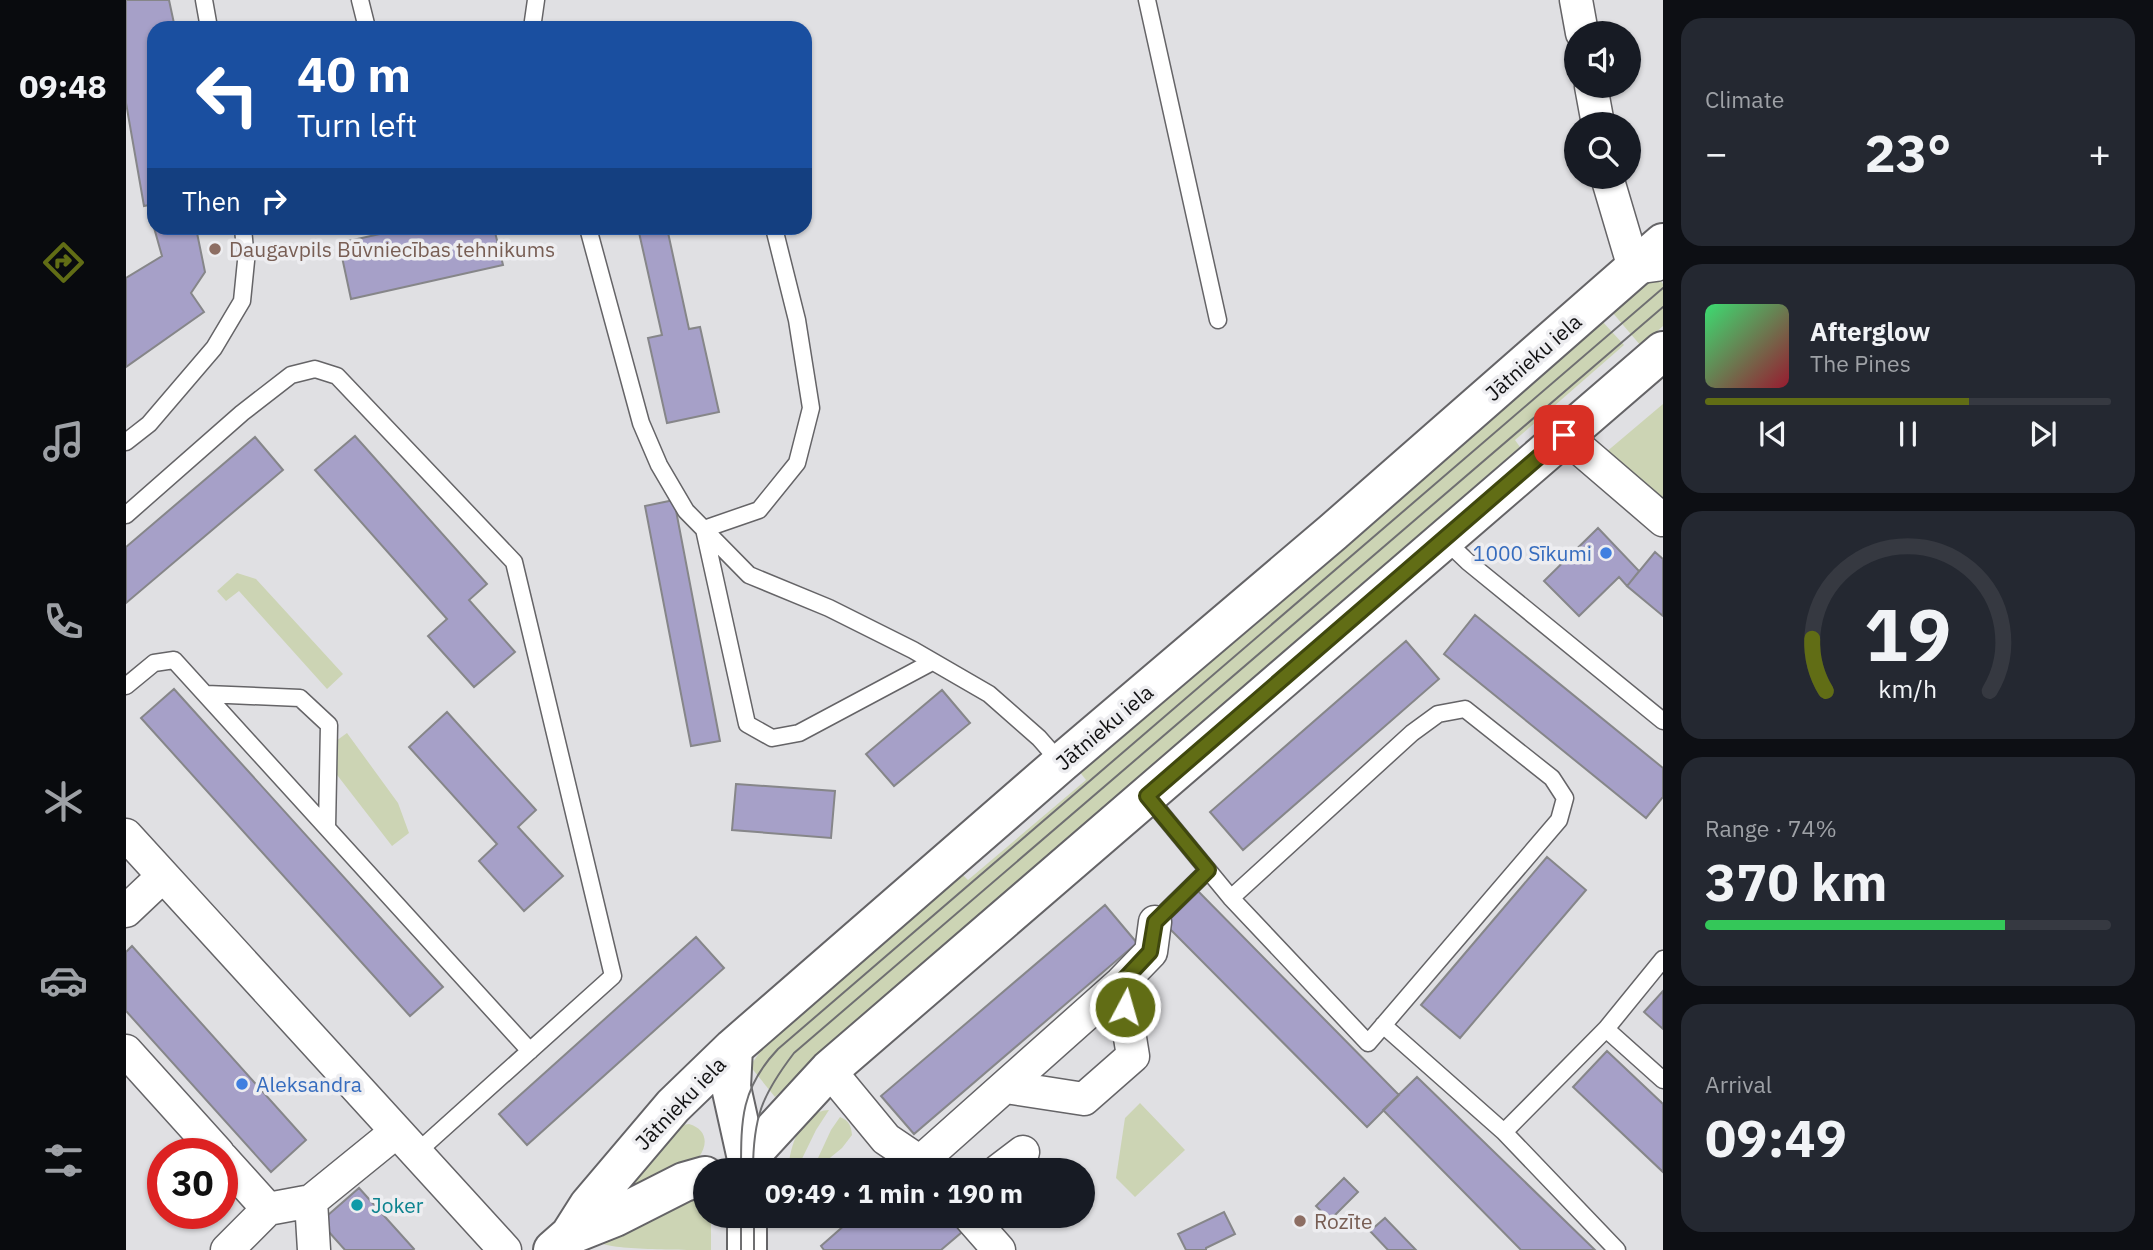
<!DOCTYPE html>
<html lang="en">
<head>
<meta charset="utf-8">
<style>
  body { margin:0; font-family:"IBM Plex Sans",sans-serif; background:#242831; color:#f1f3f6; height:100vh; display:flex; flex-direction:column; font-size:26px; white-space:nowrap }
  * { box-sizing:border-box; margin:0 }
  p { font-size:23px; color:#9ea1a6 }
  .icon { flex:none; width:38px; height:38px; fill:none; stroke:currentColor; stroke-width:2; stroke-linecap:round; stroke-linejoin:round }
  .map { position:relative; flex:1; overflow:hidden }
  .details { display:flex; flex-direction:column; gap:18px; padding:18px; background:#0d0f14; width:490px }
  .details>* { flex:none }
  .banner { position:absolute; left:21px; top:21px; width:665px; height:214px; border-radius:21px; box-shadow:0 2px 5px #0004; background:#1a4fa0; color:#fff; overflow:hidden }
  .buttons { position:absolute; left:1438px; top:21px; display:grid; gap:14px }
  .buttons a { display:grid; place-items:center; width:77px; height:77px; border-radius:50%; background:#171b24; box-shadow:0 2px 5px #0004; font-size:35px }
  .speed { position:absolute; left:21px; top:1138px; display:flex; gap:14px; font-size:35px; font-weight:700; text-align:center }
  .speed>* { display:grid; place-content:center; width:91px; height:91px; border-radius:50%; background:#171b24; box-shadow:0 2px 5px #0004; line-height:1 }
  .speed .limit { border:10px solid #d22; background:#fff; color:#111 }
  .pin { position:absolute; display:grid; place-items:center; width:60px; height:60px; color:#fff; margin:-30px; border-radius:14px; box-shadow:0 4px 10px #0006 }
  .me { position:absolute; width:77px; margin:-38px; rotate:6deg; stroke-linejoin:round; filter:drop-shadow(0 0 5px #0008) }
  .turn { display:flex; align-items:center; gap:24px; height:147px; padding:0 35px; font-size:32px }
  .turn .icon { width:91px; height:91px; stroke-width:2.5 }
  .turn b { display:block; font-size:49px; line-height:60px }
  .then { display:flex; align-items:center; height:66px; padding:0 35px; background:#0003; gap:14px; font-size:26px }
  .big { font-size:52px; font-weight:700; line-height:1.1 }
  .details .tile { flex:1; display:flex; flex-direction:column; justify-content:center; gap:10px; min-width:0; padding:0 24px; border-radius:21px; background:#242831 }
  .details .dial { align-items:center; gap:0 }
  .dial svg { height:182px; overflow:visible; fill:none; stroke:#363941; stroke-width:7; stroke-linecap:round; text-anchor:middle }
  .dial text { fill:#f1f3f6; stroke:none }
  .song { display:flex; align-items:center; gap:21px }
  .cover { width:84px; height:84px; border-radius:10px; background:linear-gradient(135deg,hsl(140 70% 55%),hsl(350 70% 35%)) }
  .played { height:7px; border-radius:4px; background:linear-gradient(90deg,#616d15 65%,#363941 65%) }
  .keys { display:flex; justify-content:space-around; direction:ltr }
  .heat { display:flex; justify-content:space-between; align-items:center; font-size:38px; direction:ltr }
  .charge { height:10px; border-radius:5px; background:linear-gradient(90deg,#34c759 74%,#363941 0) }
  .trip { position:absolute; left:567px; top:1158px; width:402px; height:70px; border-radius:35px; background:#171b24; box-shadow:0 2px 5px #0004; font-weight:700; line-height:70px; text-align:center }
  main { display:flex; flex:1; min-height:0 }
  .dock { display:flex; flex-direction:column; width:126px; justify-content:space-around; align-items:center; background:#090b0e; color:#9ea1a6 }
  .dock .icon { width:49px; height:49px }
  .dock .selected { color:#616d15 }
  .dock b { font-size:32px; color:#f1f3f6 }
  .map>svg:first-child { display:block }
  .green { fill:#ccd4b4 }
  .building { fill:#a6a0c8; stroke:#868689; stroke-width:2 }
  .lines { fill:none; stroke-linecap:round; stroke-linejoin:round }
  .service-casing { stroke:#656467; stroke-width:19 }
  .minor-casing { stroke:#656467; stroke-width:35 }
  .tertiary-casing { stroke:#656467; stroke-width:42 }
  .service { stroke:#fff; stroke-width:16 }
  .minor { stroke:#fff; stroke-width:32 }
  .tertiary { stroke:#fff; stroke-width:38 }
  .tram { stroke:#6f6f71; stroke-width:2 }
  .route-casing { stroke:#3f470e; stroke-width:18 }
  .route { stroke:#616d15; stroke-width:12 }
  .education-dot { fill:#8d6e63; stroke:#ededf0; stroke-width:2.5 }
  .shop-dot { fill:#3f7fe0; stroke:#ededf0; stroke-width:2.5 }
  .culture-dot { fill:#0f9aa8; stroke:#ededf0; stroke-width:2.5 }
  .labels { text-anchor:middle; dominant-baseline:central; stroke-width:7; stroke-linejoin:round; paint-order:stroke }
  .education-label { font-size:21px; fill:#785e54; stroke:#ededf0; text-anchor:start }
  .street-label { font-size:21px; fill:#121213; stroke:#ededf0 }
  .shop-label { font-size:21px; fill:#366cbe; stroke:#ededf0; text-anchor:end }
  .culture-label { font-size:21px; fill:#0d838f; stroke:#ededf0; text-anchor:start }
</style>
</head>
<body>
<main>
<nav class="dock">
<b>09:48</b>
<svg class="icon selected" aria-label="directions" viewBox="0 0 24 24"><path d="M12 3l9 9-9 9-9-9zM9 14v-3h6M13 9l2 2-2 2"/></svg>
<svg class="icon" aria-label="music" viewBox="0 0 24 24"><path d="M9 18V5l10-2v13"/><circle cx="6" cy="18" r="3"/><circle cx="16" cy="16" r="3"/></svg>
<svg class="icon" aria-label="phone" viewBox="0 0 24 24"><path d="M5 4h4l2 5-3 2q2 4 5 5l2-3 5 2v4C11 20 4 13 5 4z"/></svg>
<svg class="icon" aria-label="climate" viewBox="0 0 24 24"><path d="M12 3v18M4 7l16 10M4 17L20 7"/></svg>
<svg class="icon" aria-label="car" viewBox="0 0 24 24"><path d="M5 17H2v-5l4-1 3-4h7l3 4 3 1v5h-3M9 17h6M6 11h13"/><circle cx="7" cy="17" r="2"/><circle cx="17" cy="17" r="2"/></svg>
<svg class="icon" aria-label="filters" viewBox="0 0 24 24"><path d="M4 7h16M4 17h16"/><circle cx="9" cy="7" r="2"/><circle cx="15" cy="17" r="2"/></svg>
</nav>
<div class="map">
<svg width="1537" height="1250" viewBox="0 0 1537 1250">
  <rect width="100%" height="100%" fill="#e0e0e3"/>
  <path class="green" d="M1526,277H1532L1537,284V326L1515,346L1486,312Z
    M1476,321L1498,345L1389,440L1394,447L710,1039L649,1097L624,1066L644,1038L835,873L842,880L960,780L953,771Z
    M1537,404V510L1479,453Z
    M111,573L130,579L217,674L201,689L113,591L100,601L91,591Z
    M221,733L272,803L283,833L266,846L208,771L210,741Z
    M1014,1103L1059,1150L1009,1197L990,1178L999,1118Z
    M703,1110L690,1130L670,1171H662C664,1146 674,1111 703,1110Z
    M714,1117C723,1121 725,1125 726,1135L716,1148L688,1171H686L705,1130Z
    M563,1124C580,1129 583,1143 573,1157L517,1186L512,1187L507,1185V1180L556,1125Z
    M565,1198L579,1202V1216H585V1250C565,1250 486,1250 475,1243Z"/>
  <path class="building" d="M0,0H43L49,28H28V204L18,206L0,103Z
    M28,216V228H70L79,272L65,293L78,312L0,367V278L36,256L25,217Z
    M281,228H368L377,265L225,299L213,243Z
    M512,228H541L563,329L574,327L593,412L541,423L522,338L536,335Z
    M229,436L361,584L343,600L389,652L348,687L302,636L321,619L189,470Z
    M129,437L157,470L0,603V547Z
    M548,500L594,741L565,746L519,506Z
    M1472,528L1513,571L1501,586L1493,577L1453,616L1418,581Z
    M1529,552L1537,559V616L1501,586Z
    M1349,615L1537,768V797L1520,818L1318,654Z
    M1280,641L1313,679L1117,850L1084,812Z
    M48,689L317,987L284,1016L15,718Z
    M816,690L844,723L768,786L740,754Z
    M321,712L410,810L392,827L437,876L398,911L353,861L371,844L283,747Z
    M610,784L709,791L705,838L606,830Z
    M1421,857L1460,890L1334,1038L1295,1005Z
    M1069,888L1273,1095L1241,1127L1036,921Z
    M979,905L1011,943L788,1134L755,1096Z
    M570,937L598,968L401,1145L373,1114Z
    M6,946L180,1140L145,1172L0,1011V952Z
    M1537,991V1029L1518,1012Z
    M1481,1051L1537,1104V1172L1447,1087Z
    M1291,1077L1469,1250H1395L1257,1110Z
    M1218,1178L1232,1192L1204,1220L1190,1206Z
    M233,1188L288,1249L287,1250H219L194,1222Z
    M1098,1212L1109,1234L1080,1248V1250H1060L1052,1234Z
    M729,1216H823L836,1232L815,1250H698L695,1246Z
    M1259,1218L1290,1250H1262L1244,1231Z"/>
  <g class="lines">
    <g class="service-casing">
      <path id="service" d="M78,0L83,28
        M234,0L241,28
        M1021,0L1092,320
        M406,28L410,0
        M462,228L515,423L533,465L560,511L623,575L703,608L787,650L863,694L913,738L935,763
        M648,228L671,320L685,408L671,463L633,510L578,529L621,724L646,738L673,733L806,662
        M0,442L23,424L88,348L116,301L120,261L117,228
        M0,515L116,413L165,375L189,369L211,376L388,562L487,976L289,1154
        M1319,540L1342,562L1537,721
        M0,686L28,663L48,660L404,1051
        M80,694L174,698L203,725L201,828
        M1021,796L1105,898L1242,1043L1433,820L1439,798L1426,778L1339,709L1312,714L1286,733L1105,898
        M1029,922L1082,870
        M1257,1025L1378,1132L1491,1250
        M1480,1029L1537,1080
        M1378,1132L1480,1029L1537,959"/>
    </g>
    <g class="minor-casing">
      <path id="minor" d="M1450,0L1456,33
        M1465,86L1472,124
        M1481,177L1508,268L1530,265
        M1438,435L1537,520
        M0,835L379,1250
        M0,911L37,876
        M0,1051L92,1153
        M703,1070L760,1139L794,1162L802,1171
        M880,1087L958,1099L1007,1056L995,983
        M96,1158L142,1209L185,1201L270,1132
        M794,1162L995,983L1025,952L1029,922
        M872,1171L897,1152
        M185,1201L188,1250
        M843,1216L873,1250
        M101,1250L142,1209"/>
    </g>
    <g class="tertiary-casing">
      <path id="tertiary" d="M607,1048L605,1087L621,1159V1171
        M621,1159L703,1070L1537,351
        M621,1216V1250
        M444,1235L489,1217L558,1182L579,1176
        M427,1250L444,1235L463,1205L547,1106L607,1048L935,763L1207,532L1537,243"/>
    </g>
    <use href="#service" class="service"/>
    <use href="#minor" class="minor"/>
    <use href="#tertiary" class="tertiary"/>
    <path class="tram" d="M615,1171C615,1119 615,1088 652,1049L1537,288
      M627,1171C627,1117 636,1095 668,1053L1537,307
      M628,1216V1250
      M615,1250V1216"/>
  </g>
  <g class="lines">
    <g class="route-casing">
      <path id="route" d="M999,1007L995,983L1024,952L1029,922L1082,870L1021,796L1438,435"/>
    </g>
    <use href="#route" class="route"/>
  </g>
  <g class="education-dot">
    <circle cx="89" cy="249" r="7"/>
    <circle cx="1174" cy="1221" r="7"/>
  </g>
  <g class="shop-dot">
    <circle cx="1480" cy="553" r="7"/>
    <circle cx="116" cy="1084" r="7"/>
  </g>
  <circle class="culture-dot" cx="231" cy="1205" r="7"/>
  <g class="labels">
    <g class="education-label">
      <text x="103" y="249">Daugavpils Būvniecības tehnikums</text>
      <text x="1188" y="1221">Rozīte</text>
    </g>
    <g class="street-label">
      <text transform="translate(1407 357) rotate(-41)">Jātnieku iela</text>
      <text transform="translate(978 727) rotate(-40)">Jātnieku iela</text>
      <text transform="translate(554 1103) rotate(-46)">Jātnieku iela</text>
    </g>
    <g class="shop-label">
      <text x="1466" y="553">1000 Sīkumi</text>
      <text x="130" y="1084" text-anchor="start">Aleksandra</text>
    </g>
    <g class="culture-label">
      <text x="245" y="1205">Joker</text>
    </g>
  </g>
</svg>
<div class="buttons">
<a><svg class="icon" aria-label="sound" viewBox="0 0 24 24"><path d="M4 9h4l5-4v14l-5-4H4zM17 9q2 3 0 6"/></svg></a>
<a><svg class="icon" aria-label="search" viewBox="0 0 24 24"><circle cx="10" cy="10" r="6"/><path d="M15 15l6 6"/></svg></a>
</div>
<div class="speed"><div class="limit">30</div></div>
<div class="pin" style="left:1438px;top:435px;background:#d93025"><svg class="icon" aria-label="arrive" viewBox="0 0 24 24"><path d="M6 21V4h12l-3 4 3 4H6"/></svg></div>
<svg class="me" style="left:999px;top:1007px" viewBox="-20 -20 40 40"><circle r="17" fill="#616d15" stroke="#fff" stroke-width="3"/><path d="M0-11L8 9 0 5-8 9z" fill="#fff"/></svg>
<div class="trip">09:49 · 1 min · 190 m</div>
<div class="banner">
<div class="turn"><svg class="icon" aria-label="left" viewBox="0 0 24 24"><path d="M17 20v-9H6M10 6l-5 5 5 5"/></svg><div><b>40 m</b>Turn left</div></div>
<div class="then">Then<svg class="icon" aria-label="right" viewBox="0 0 24 24"><path d="M7 20v-9h11M14 6l5 5-5 5"/></svg></div>
</div>
</div>
<section class="details">
<div class="tile"><p>Climate</p>
<div class="heat"><a>−</a><b class="big">23°</b><a>+</a></div>
</div>
<div class="tile">
<div class="song"><i class="cover"></i><div><b>Afterglow</b><p>The Pines</p></div></div>
<div class="played"></div>
<div class="keys"><svg class="icon" aria-label="previous" viewBox="0 0 24 24"><path d="M18 5L8 12l10 7zM5 5v14"/></svg><svg class="icon" aria-label="pause" viewBox="0 0 24 24"><path d="M8 5v14M16 5v14"/></svg><svg class="icon" aria-label="next" viewBox="0 0 24 24"><path d="M6 5l10 7-10 7zM19 5v14"/></svg></div>
</div>
<div class="tile dial"><svg viewBox="0 0 100 80">
<path d="M14 69A42 42 0 1 1 86 69"/>
<path d="M14 69A42 42 0 0 1 8 46" stroke="#616d15"/>
<text x="50" y="56" font-size="32" font-weight="700">19</text>
<text x="50" y="72" font-size="11">km/h</text>
</svg></div>
<div class="tile"><p>Range · 74%</p><b class="big">370 km</b><div class="charge"></div></div>
<div class="tile"><p>Arrival</p><b class="big">09:49</b></div>
</section>
</main>
</body>
</html>
